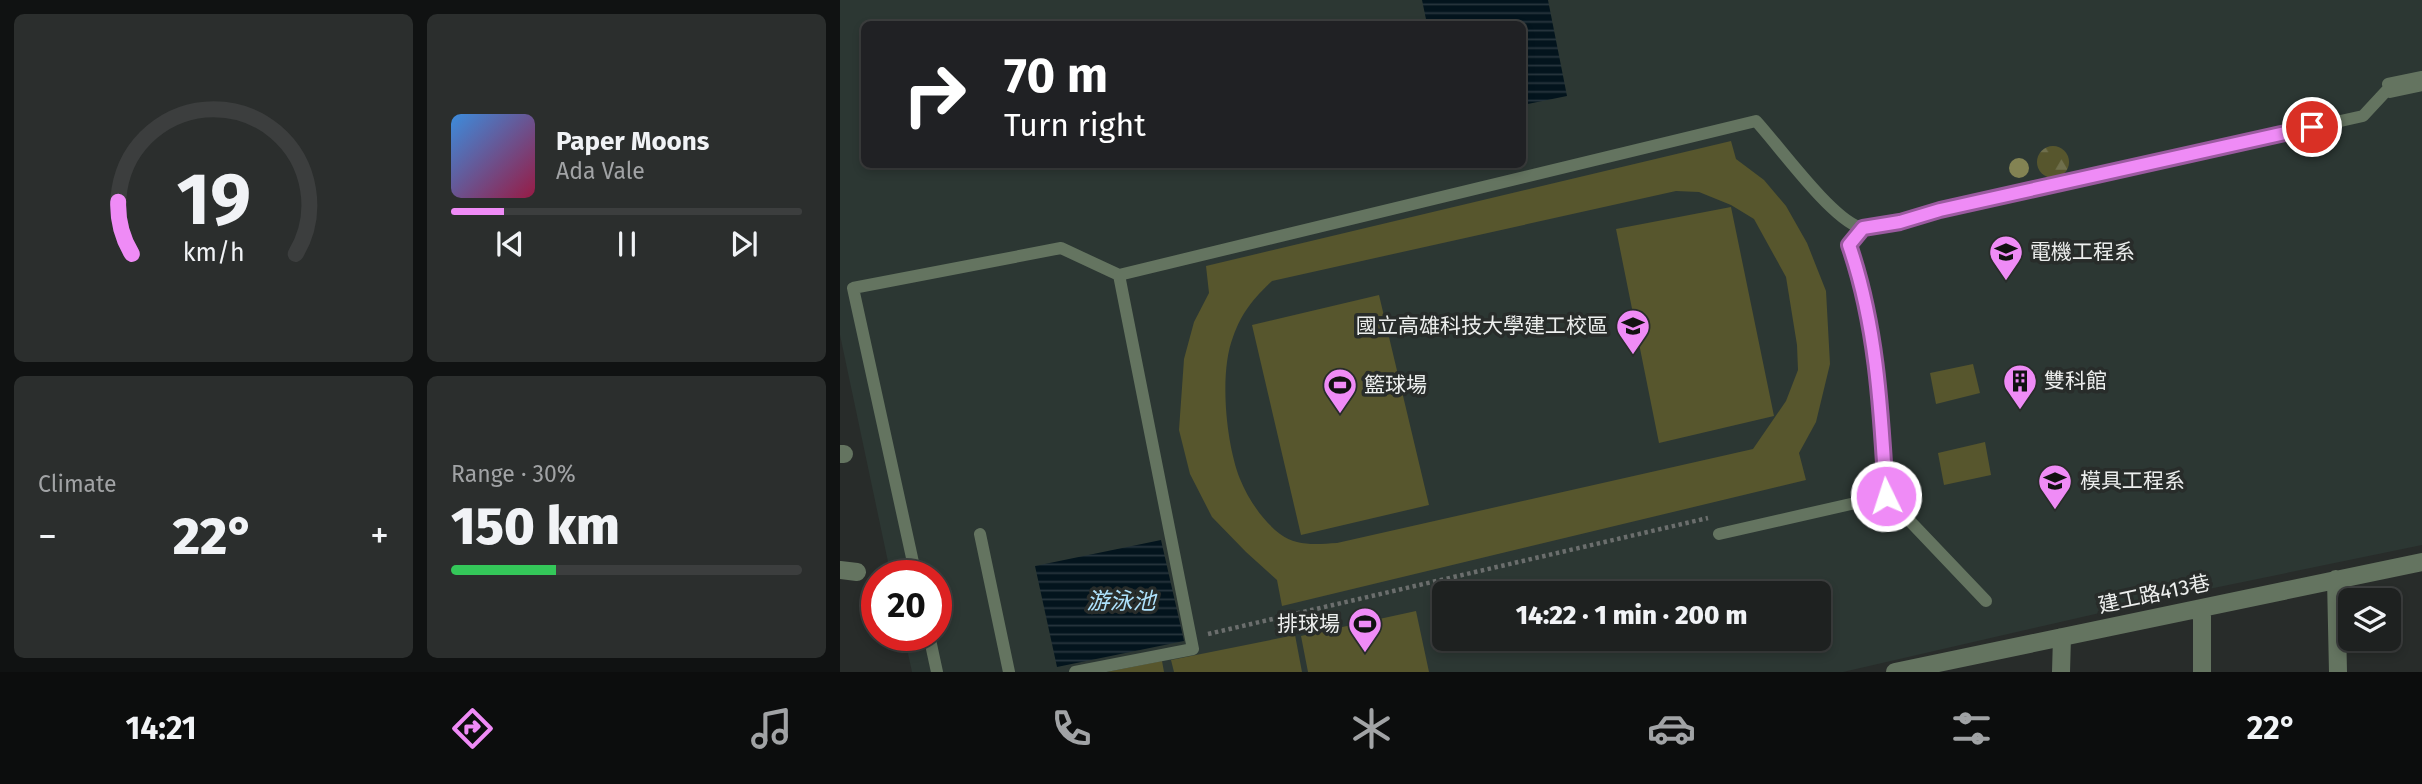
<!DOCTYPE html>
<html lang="en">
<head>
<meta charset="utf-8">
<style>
  body { margin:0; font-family:"Fira Sans","Noto Sans TC",sans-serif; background:#2b2e2d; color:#f1f3f6; height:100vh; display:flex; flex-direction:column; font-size:26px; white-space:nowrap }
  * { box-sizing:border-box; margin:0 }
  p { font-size:23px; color:#a1a3a5 }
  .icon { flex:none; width:38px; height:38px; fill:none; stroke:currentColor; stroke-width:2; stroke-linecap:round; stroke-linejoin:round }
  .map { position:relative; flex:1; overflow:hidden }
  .drawer { display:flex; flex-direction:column; gap:14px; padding:14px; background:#101212; width:840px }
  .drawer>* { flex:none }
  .banner { position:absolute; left:21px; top:21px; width:665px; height:147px; border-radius:10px; box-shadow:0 4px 10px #0003,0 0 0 2px #3c3e3e; background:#202124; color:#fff; overflow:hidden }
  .buttons { position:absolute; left:1498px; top:588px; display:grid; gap:14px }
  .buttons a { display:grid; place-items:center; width:63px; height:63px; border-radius:10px; background:#1e2120; box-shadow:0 4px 10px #0003,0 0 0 2px #3c3e3e; font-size:35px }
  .speed { position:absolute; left:21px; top:560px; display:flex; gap:14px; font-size:35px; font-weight:700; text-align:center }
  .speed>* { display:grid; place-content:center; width:91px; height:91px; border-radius:50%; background:#1e2120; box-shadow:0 4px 10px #0003,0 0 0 2px #3c3e3e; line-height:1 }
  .speed .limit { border:10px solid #d22; background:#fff; color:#111 }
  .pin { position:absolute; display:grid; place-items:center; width:60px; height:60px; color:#fff; margin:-30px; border:4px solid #fff; border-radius:50%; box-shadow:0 2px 7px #0007 }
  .me { position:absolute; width:77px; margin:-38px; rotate:356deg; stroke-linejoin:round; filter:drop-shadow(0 0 5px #0008) }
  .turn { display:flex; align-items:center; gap:24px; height:147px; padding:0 28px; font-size:32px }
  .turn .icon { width:91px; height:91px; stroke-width:2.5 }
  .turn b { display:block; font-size:49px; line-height:60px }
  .big { font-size:52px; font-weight:800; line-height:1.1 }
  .drawer .tile { flex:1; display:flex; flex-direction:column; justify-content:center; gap:10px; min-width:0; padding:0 24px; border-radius:10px; background:#2b2e2d }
  .drawer .dial { align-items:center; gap:0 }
  .dial svg { height:182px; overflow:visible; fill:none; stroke:#3c3e3e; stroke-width:7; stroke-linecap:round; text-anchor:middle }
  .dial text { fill:#f1f3f6; stroke:none }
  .song { display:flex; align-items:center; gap:21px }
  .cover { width:84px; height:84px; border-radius:10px; background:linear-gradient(135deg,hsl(210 70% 55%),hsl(340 70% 35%)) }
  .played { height:7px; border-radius:4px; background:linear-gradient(90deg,#ef8bf6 15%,#3c3e3e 15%) }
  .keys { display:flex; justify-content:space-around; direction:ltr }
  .heat { display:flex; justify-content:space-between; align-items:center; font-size:38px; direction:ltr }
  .charge { height:10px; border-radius:5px; background:linear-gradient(90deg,#34c759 30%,#3c3e3e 0) }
  .drawer .tiles { flex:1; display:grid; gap:14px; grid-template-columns:repeat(2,1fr) }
  .trip { position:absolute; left:592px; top:581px; width:399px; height:70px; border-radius:10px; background:#1e2120; box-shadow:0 4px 10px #0003,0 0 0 2px #3c3e3e; font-weight:800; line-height:70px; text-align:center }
  .tabs { display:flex; height:112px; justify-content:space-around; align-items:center; background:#0c0d0d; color:#a1a3a5 }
  .tabs .icon { width:49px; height:49px }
  .tabs .current { color:#ef8bf6 }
  .tabs b { font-size:32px; color:#f1f3f6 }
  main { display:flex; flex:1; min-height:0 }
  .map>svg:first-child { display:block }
  .built { fill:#2c3733; fill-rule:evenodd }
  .grass { fill:#57562d; fill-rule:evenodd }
  .forest { fill:url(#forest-firs) }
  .water { fill:url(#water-rules) }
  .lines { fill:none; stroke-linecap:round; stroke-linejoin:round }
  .path { stroke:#6b6e6d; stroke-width:4.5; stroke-dasharray:3.5 3.5; stroke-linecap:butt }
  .service { stroke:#647460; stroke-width:12 }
  .minor { stroke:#647460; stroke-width:18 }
  .tree { fill:#838353 }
  .route-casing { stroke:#9b5aa0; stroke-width:18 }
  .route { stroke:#ef8bf6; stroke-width:12 }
  .labels { text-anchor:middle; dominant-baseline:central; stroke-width:7; stroke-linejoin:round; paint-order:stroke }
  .poi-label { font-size:21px; fill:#eceeed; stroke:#282c2a; text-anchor:start }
  .street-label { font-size:21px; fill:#eceeed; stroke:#282c2a }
  .water-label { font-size:23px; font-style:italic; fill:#aee2fd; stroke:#282c2a }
</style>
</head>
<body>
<main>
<section class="drawer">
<div class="tiles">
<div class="tile dial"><svg viewBox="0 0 100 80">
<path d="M14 69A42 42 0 1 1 86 69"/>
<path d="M14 69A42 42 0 0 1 8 46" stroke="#ef8bf6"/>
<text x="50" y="56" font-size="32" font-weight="700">19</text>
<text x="50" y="72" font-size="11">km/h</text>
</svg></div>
<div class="tile">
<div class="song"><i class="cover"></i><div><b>Paper Moons</b><p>Ada Vale</p></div></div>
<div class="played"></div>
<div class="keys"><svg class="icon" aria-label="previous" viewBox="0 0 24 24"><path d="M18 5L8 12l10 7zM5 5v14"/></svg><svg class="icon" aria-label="pause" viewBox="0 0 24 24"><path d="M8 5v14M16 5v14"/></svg><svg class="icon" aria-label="next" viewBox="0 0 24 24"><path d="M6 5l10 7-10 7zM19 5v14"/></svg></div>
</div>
<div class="tile"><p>Climate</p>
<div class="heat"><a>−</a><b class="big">22°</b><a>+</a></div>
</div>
<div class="tile"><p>Range · 30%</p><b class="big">150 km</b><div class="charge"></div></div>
</div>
</section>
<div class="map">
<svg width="1582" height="672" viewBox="0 0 1582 672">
  <defs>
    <pattern id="forest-firs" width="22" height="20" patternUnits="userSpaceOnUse" patternTransform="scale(1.75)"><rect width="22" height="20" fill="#57562d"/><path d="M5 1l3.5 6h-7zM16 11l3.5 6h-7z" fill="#6f6f4c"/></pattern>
    <pattern id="water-rules" width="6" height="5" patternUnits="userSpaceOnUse" patternTransform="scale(1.75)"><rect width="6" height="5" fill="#03141d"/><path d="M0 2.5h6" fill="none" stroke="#28363e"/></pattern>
  </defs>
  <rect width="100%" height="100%" fill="#282c2a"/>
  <path class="built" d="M0,0H1582V545L1325,598L1003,672H72L64,635H96V576H51L0,335ZM24,24H682V164H24ZM604,593H978V639H604Z"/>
  <path class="grass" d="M891,141L896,159L924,180L946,206L967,243L986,291L990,364L976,422L959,453L966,480L442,606L437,580L406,552L372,517L350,474L339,430L344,359L354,322L369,293L366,266ZM836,191L859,192L891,205L914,219L946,277L957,345L958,370L946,401L913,449L497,543C478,544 457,547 440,534C423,521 408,499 400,479C386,444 379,373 393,337C402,312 413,299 432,281Z
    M891,207L934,416L819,443L776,229Z
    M539,295L589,505L461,535L412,325Z
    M1133,364L1140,393L1096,404L1090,373Z
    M1145,442L1151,475L1104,485L1098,453Z
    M576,611L589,672H468L461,636Z
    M455,635L462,672H334L331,660Z
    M322,661L324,672H266Z"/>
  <path class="forest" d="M1197 162a16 16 0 1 1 32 0a16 16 0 1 1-32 0Z"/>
  <path class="water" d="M582,0H708L727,96L683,105L682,24H587Z
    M321,540L344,641L217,667L195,566Z"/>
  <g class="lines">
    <path class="path" d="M368,634L868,518"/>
    <path class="service" d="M1582,77L1548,84L1550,92L1582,85
      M1023,228L1009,245L1032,331L1040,397L1046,496L1146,601
      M140,534L169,672
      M879,534L1046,496
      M76,576L13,288L221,248L279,275L916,121C939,146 990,217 1019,227C1037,233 1087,213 1107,209C1246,179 1384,146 1523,116L1549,88
      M89,635L97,672
      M235,672L353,649L279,275"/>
    <path class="minor" d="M0,454H4
      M0,570L17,572
      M1496,579L1498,672
      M1055,672L1582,562
      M1221,672L1222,637
      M1362,672V608"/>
  </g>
  <circle class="tree" cx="1179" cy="168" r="10"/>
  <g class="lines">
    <g class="route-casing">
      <path id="route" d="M1046,496C1041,411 1037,326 1009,245L1023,228L1060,222L1100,210L1472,127"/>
    </g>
    <use href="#route" class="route"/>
  </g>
  <defs>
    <g id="university-pin" transform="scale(1.75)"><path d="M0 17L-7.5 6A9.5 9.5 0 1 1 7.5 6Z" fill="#ef8bf6" stroke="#282c2a"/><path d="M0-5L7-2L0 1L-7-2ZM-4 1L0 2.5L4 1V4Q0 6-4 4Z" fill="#111"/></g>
    <g id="building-pin" transform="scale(1.75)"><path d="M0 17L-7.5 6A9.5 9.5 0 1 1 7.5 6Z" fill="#ef8bf6" stroke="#282c2a"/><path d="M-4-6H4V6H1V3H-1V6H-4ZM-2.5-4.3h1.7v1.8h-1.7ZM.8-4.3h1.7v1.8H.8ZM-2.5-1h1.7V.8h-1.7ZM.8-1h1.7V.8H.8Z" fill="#111"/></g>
    <g id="stadium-pin" transform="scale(1.75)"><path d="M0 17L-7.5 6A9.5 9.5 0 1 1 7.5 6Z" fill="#ef8bf6" stroke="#282c2a"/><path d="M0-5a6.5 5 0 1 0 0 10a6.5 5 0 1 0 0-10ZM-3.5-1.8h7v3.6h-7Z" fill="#111"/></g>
  </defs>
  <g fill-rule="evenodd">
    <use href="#university-pin" x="1166" y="252"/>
    <use href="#university-pin" x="793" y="326"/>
    <use href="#building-pin" x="1180" y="381"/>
    <use href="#stadium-pin" x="500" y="385"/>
    <use href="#university-pin" x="1215" y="481"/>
    <use href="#stadium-pin" x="525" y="624"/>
  </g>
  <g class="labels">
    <g class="poi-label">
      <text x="1190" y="252">電機工程系</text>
      <text x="768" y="326" text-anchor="end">國立高雄科技大學建工校區</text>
      <text x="1204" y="381">雙科館</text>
      <text x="524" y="385">籃球場</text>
      <text x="1240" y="481">模具工程系</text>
      <text x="500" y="624" text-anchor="end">排球場</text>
    </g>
    <g class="street-label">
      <text transform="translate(1314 594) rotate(-12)">建工路413巷</text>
    </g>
    <g class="water-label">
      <text x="281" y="601">游泳池</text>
    </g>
  </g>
</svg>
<div class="buttons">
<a><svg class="icon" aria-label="layers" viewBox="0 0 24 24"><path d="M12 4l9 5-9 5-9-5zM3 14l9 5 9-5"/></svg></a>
</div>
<div class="speed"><div class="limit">20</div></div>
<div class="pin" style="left:1472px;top:127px;background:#d93025"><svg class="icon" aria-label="arrive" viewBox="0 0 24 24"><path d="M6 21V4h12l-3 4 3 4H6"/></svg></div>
<svg class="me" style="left:1046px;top:496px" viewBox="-20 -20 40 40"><circle r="17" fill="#ef8bf6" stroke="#fff" stroke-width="3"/><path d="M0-11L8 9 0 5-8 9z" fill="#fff"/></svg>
<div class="trip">14:22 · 1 min · 200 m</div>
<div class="banner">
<div class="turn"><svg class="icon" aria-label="right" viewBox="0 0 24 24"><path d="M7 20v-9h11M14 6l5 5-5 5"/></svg><div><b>70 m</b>Turn right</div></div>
</div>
</div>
</main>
<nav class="tabs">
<b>14:21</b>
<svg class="icon current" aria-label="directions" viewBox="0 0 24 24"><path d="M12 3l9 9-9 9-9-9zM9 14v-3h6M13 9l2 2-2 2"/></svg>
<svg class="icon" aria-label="music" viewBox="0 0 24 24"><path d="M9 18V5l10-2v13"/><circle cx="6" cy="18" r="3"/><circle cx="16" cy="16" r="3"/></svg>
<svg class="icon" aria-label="phone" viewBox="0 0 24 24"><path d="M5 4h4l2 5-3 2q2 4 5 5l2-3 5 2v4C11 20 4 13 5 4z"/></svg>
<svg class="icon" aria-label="climate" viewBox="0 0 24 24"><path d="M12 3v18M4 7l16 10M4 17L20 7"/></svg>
<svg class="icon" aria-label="car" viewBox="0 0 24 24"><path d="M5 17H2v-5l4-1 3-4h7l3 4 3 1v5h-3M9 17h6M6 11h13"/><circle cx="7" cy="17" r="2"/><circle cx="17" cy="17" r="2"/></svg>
<svg class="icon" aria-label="filters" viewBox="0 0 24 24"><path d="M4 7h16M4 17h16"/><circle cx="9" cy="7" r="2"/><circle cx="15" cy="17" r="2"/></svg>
<b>22°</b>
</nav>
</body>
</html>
